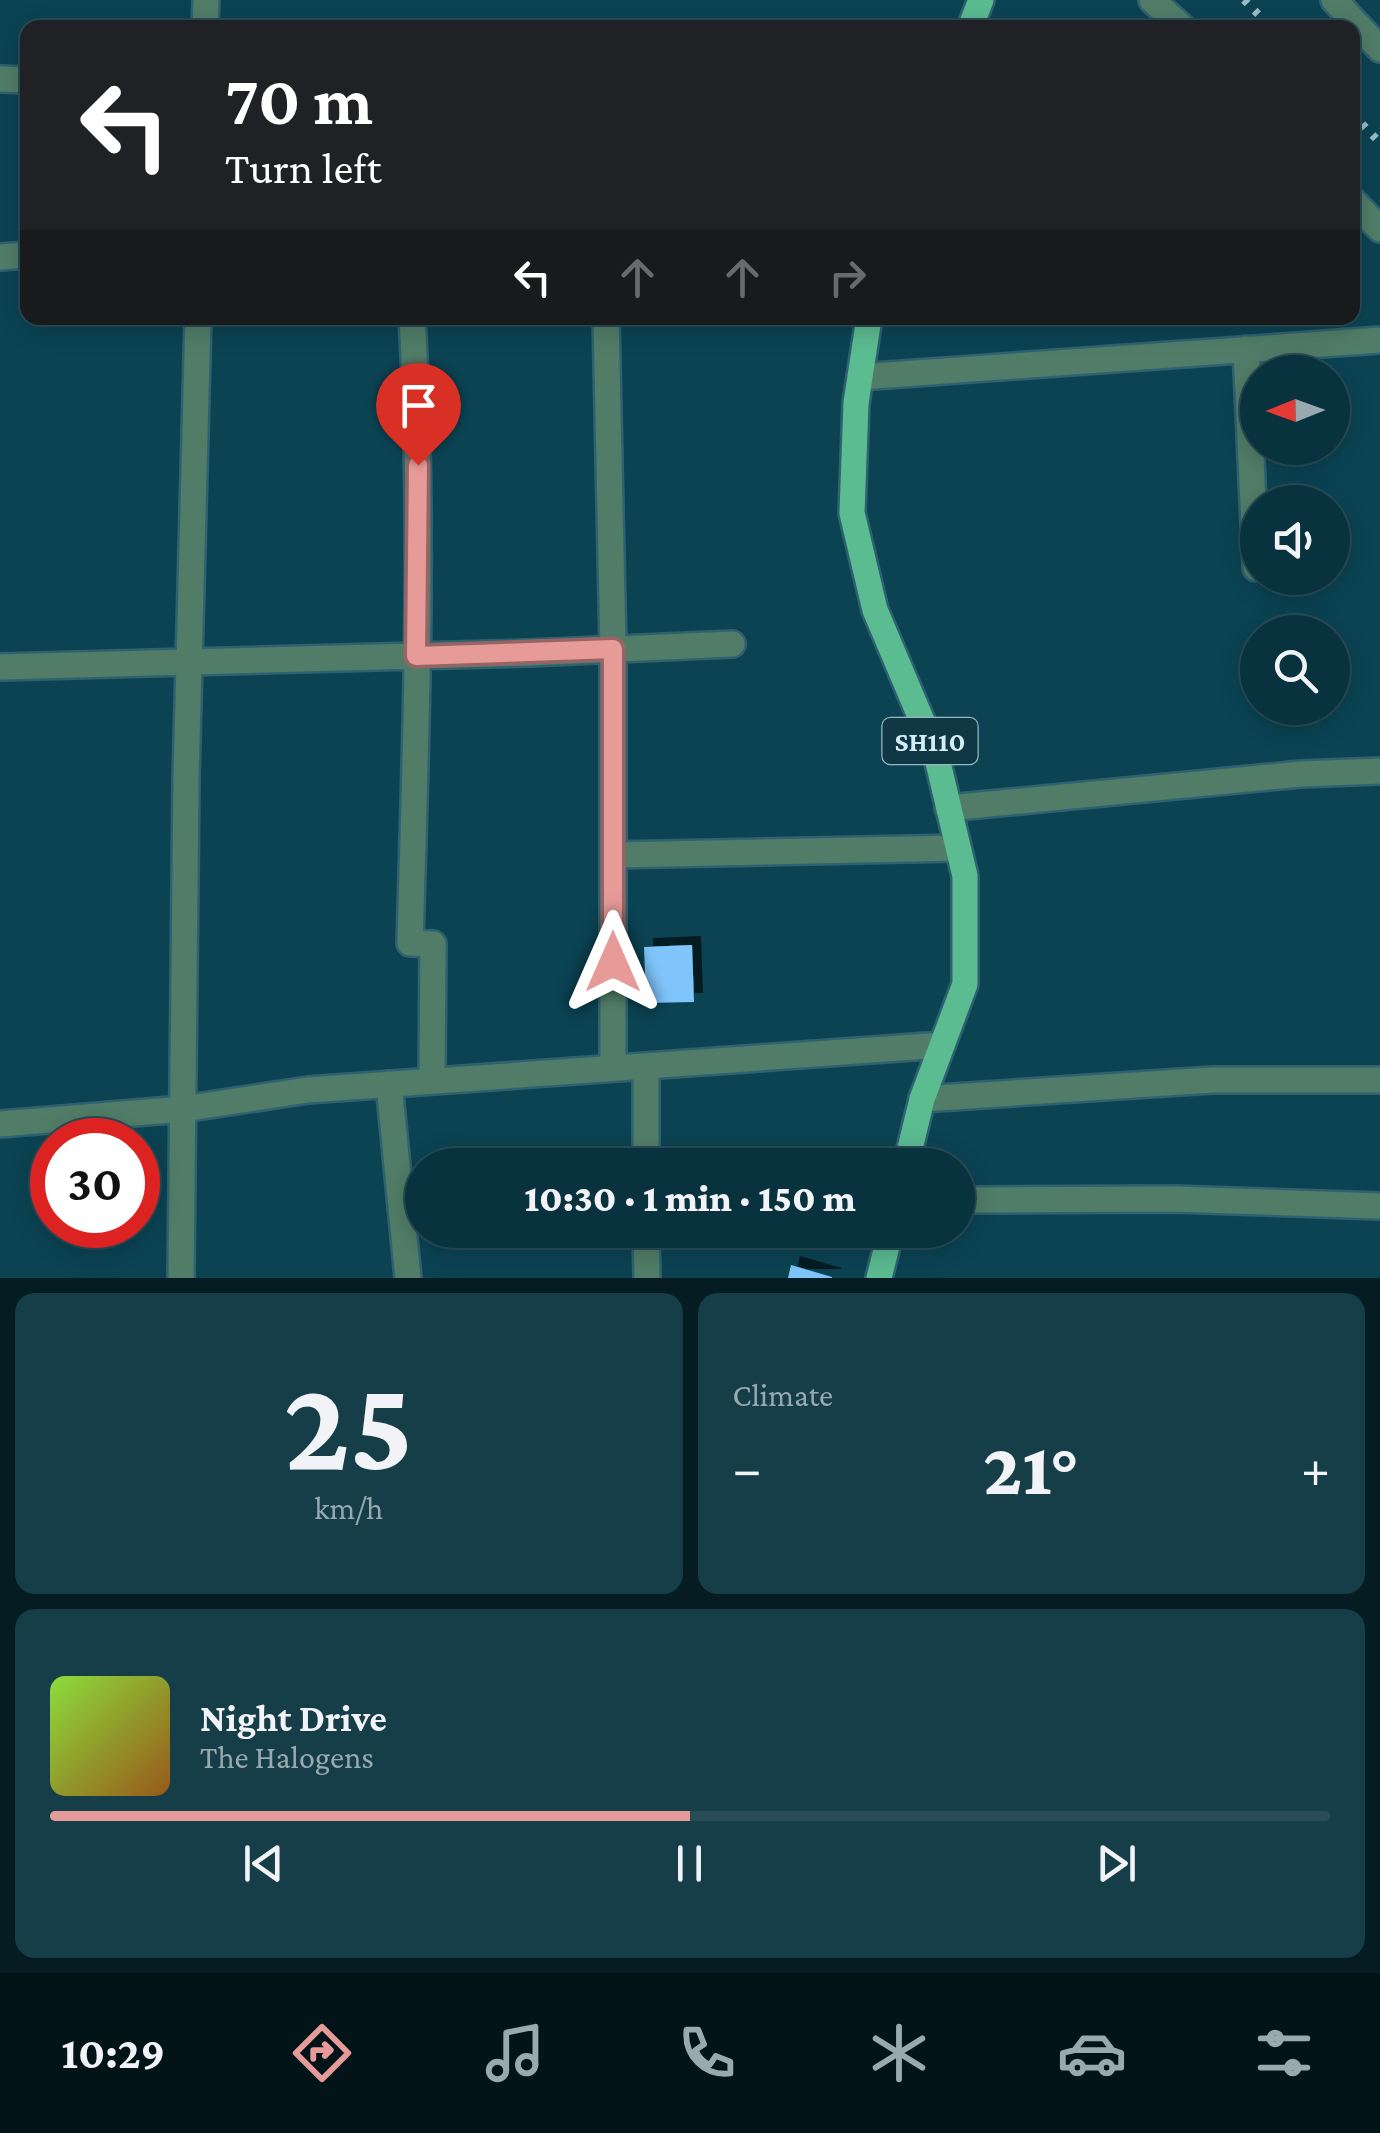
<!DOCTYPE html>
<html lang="en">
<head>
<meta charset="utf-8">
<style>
  body { margin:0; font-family:"Crimson Pro",serif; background:#163e49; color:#f1f3f6; height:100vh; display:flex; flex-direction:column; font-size:38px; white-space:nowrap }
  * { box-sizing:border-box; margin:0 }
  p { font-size:32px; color:#98aab0 }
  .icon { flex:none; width:55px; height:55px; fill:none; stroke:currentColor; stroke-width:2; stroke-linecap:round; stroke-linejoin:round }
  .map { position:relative; height:1278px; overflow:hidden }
  .side { display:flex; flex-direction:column; gap:15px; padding:15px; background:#041c22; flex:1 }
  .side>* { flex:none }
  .guide { position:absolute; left:20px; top:20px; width:1340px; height:305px; border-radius:20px; box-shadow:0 5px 25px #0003,0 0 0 2px #294d58; background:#202124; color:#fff; overflow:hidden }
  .needle { width:65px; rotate:269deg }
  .buttons { position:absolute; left:1240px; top:355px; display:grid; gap:20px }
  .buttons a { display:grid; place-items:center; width:110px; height:110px; border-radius:50%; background:#08323e; box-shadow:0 5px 25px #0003,0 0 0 2px #294d58; font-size:50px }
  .speed { position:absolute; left:30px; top:1118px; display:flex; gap:20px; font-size:50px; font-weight:700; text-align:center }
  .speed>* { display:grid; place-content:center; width:130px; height:130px; border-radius:50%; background:#08323e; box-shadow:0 5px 25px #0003,0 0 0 2px #294d58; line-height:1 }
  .speed .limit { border:15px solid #d22; background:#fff; color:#111 }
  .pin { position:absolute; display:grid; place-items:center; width:85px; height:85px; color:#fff; margin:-102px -42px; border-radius:50% 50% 50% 0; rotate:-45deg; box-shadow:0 0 10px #0007 }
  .pin .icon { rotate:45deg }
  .me { position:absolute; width:110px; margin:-55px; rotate:0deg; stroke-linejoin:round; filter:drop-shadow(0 0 8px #0008) }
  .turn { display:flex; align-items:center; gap:35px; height:210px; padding:0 40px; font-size:45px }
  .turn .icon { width:130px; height:130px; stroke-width:2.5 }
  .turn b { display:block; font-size:70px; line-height:85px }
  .lanes { display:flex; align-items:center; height:95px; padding:0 40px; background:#0003; justify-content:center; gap:50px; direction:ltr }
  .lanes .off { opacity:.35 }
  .big { font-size:75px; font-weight:800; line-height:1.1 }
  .side .tile { flex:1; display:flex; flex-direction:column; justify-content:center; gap:15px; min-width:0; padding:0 35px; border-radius:20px; background:#163e49 }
  .side .dial { align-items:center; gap:0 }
  .dial b { font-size:130px; line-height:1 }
  .song { display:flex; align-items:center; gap:30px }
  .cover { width:120px; height:120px; border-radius:15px; background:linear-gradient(135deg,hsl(90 70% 55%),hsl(30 70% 35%)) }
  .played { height:10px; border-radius:5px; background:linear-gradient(90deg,#e69b98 50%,#294d58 50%) }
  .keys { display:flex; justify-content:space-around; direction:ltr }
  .heat { display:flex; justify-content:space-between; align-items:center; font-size:55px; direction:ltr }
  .side .tiles { flex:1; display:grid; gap:15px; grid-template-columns:1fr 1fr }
  .tile:last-child { grid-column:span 2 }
  .trip { position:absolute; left:405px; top:1148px; width:570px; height:100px; border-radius:50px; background:#08323e; box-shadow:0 5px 25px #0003,0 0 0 2px #294d58; font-weight:800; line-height:100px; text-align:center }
  .menu { display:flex; height:160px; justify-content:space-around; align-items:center; background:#031419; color:#98aab0 }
  .menu .icon { width:70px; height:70px }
  .menu .selected { color:#e69b98 }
  .menu b { font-size:45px; color:#f1f3f6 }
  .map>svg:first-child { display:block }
  .building { fill:#7fc5fc; filter:url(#shadow) }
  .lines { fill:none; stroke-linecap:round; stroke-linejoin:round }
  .minor-casing { stroke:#2f6271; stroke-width:30 }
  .major-casing { stroke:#2f6271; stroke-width:30 }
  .minor { stroke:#517d68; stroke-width:25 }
  .major { stroke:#5bbb91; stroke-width:25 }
  .rail { stroke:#98bbc6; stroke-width:8; stroke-dasharray:5 10; stroke-linecap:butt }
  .route-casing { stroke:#966563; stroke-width:25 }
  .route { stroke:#e69b98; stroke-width:18 }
  .labels { text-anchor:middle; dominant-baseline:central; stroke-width:10; stroke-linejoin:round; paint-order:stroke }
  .shield { fill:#0f3744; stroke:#99b7c2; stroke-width:2.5 }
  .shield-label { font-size:28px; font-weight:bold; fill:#d4eef8 }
</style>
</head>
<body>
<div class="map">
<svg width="1380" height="1278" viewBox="0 0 1380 1278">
  <defs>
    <filter id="shadow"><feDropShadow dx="9" dy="-9" stdDeviation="0" flood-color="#0009"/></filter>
  </defs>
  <rect width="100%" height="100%" fill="#0b4353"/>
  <path class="building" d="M692,945L694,1002L646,1003L644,947Z
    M791,1265L832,1277V1278H788Z"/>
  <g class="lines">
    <g class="minor-casing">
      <path id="minor" d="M1152,0L1183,28
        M1334,0L1380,49
        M205,28L206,0
        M0,79L28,80
        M1352,200L1380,229
        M0,257L28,255
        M412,318C424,526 416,735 410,943L433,944L432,1081
        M606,318L613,649V1068
        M1246,349L1256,568
        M860,377L1380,340
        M0,667L529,653L732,644
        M948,808L1301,774L1380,771
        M613,855L958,848
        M646,1066V1165
        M389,1084L408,1278
        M922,1099L1212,1080H1380
        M0,1124L183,1109L308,1090L942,1045
        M958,1200L1174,1199L1380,1206
        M646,1230L647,1278
        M181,1278L186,779L198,318"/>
    </g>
    <g class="major-casing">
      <path id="major" d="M970,28L981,0
        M869,318L856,403L852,513L875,610L936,754L965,876V984L922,1099L906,1165
        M879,1278L891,1230"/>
    </g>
    <use href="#minor" class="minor"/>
    <use href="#major" class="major"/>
    <path class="rail" d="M1244,0L1272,28
      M1352,113L1380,143"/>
  </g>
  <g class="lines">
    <g class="route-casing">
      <path id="route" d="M418,465L416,656L613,649V962"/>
    </g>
    <use href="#route" class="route"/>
  </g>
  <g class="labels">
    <rect class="shield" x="882.5" y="718" width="95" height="46" rx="8"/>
    <g class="shield-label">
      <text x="930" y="741">SH110</text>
    </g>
  </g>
</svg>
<div class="buttons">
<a><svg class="needle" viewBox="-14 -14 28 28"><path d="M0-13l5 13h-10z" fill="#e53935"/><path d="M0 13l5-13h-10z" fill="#98aab0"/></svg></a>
<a><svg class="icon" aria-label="sound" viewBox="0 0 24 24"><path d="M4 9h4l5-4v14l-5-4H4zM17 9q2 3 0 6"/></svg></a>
<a><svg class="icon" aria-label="search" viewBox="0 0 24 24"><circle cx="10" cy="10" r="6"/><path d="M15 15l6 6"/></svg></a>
</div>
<div class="speed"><div class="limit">30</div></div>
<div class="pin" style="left:418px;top:465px;background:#d93025"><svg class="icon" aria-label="arrive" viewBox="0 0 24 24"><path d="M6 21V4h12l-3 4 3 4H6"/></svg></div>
<svg class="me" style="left:613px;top:962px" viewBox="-20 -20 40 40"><path d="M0-17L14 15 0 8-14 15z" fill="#e69b98" stroke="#fff" stroke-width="4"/></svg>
<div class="trip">10:30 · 1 min · 150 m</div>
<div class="guide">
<div class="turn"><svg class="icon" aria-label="left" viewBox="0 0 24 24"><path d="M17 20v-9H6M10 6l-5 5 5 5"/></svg><div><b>70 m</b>Turn left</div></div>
<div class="lanes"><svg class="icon" aria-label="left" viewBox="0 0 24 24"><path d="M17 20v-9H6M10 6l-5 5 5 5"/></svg><svg class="icon off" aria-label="ahead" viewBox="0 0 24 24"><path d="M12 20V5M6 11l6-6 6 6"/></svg><svg class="icon off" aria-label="ahead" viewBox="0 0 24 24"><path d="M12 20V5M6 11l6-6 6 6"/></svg><svg class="icon off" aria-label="right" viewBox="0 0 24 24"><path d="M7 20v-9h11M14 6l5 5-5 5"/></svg></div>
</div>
</div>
<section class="side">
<div class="tiles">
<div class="tile dial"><b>25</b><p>km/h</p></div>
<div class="tile"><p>Climate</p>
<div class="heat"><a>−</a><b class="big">21°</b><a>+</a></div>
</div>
<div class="tile">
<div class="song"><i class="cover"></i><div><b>Night Drive</b><p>The Halogens</p></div></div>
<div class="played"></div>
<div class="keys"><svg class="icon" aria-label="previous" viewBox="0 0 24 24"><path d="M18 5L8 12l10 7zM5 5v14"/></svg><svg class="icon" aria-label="pause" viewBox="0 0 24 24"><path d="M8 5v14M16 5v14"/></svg><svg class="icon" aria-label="next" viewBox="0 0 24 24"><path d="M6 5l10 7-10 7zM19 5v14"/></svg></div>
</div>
</div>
</section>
<nav class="menu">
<b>10:29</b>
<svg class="icon selected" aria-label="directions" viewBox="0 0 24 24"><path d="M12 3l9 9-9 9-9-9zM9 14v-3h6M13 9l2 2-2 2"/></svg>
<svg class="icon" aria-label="music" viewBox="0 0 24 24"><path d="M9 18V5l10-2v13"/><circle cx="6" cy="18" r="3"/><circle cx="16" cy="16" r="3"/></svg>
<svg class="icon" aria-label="phone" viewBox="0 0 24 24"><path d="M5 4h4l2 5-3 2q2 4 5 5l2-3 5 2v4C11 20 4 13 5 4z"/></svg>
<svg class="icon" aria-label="climate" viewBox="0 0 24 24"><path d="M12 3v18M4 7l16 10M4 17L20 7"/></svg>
<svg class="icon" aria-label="car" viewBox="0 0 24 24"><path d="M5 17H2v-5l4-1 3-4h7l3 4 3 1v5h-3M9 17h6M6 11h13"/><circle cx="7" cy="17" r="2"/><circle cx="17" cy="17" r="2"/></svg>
<svg class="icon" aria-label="filters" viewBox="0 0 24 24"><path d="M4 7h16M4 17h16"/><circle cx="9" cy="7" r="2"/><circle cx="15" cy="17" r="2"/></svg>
</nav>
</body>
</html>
